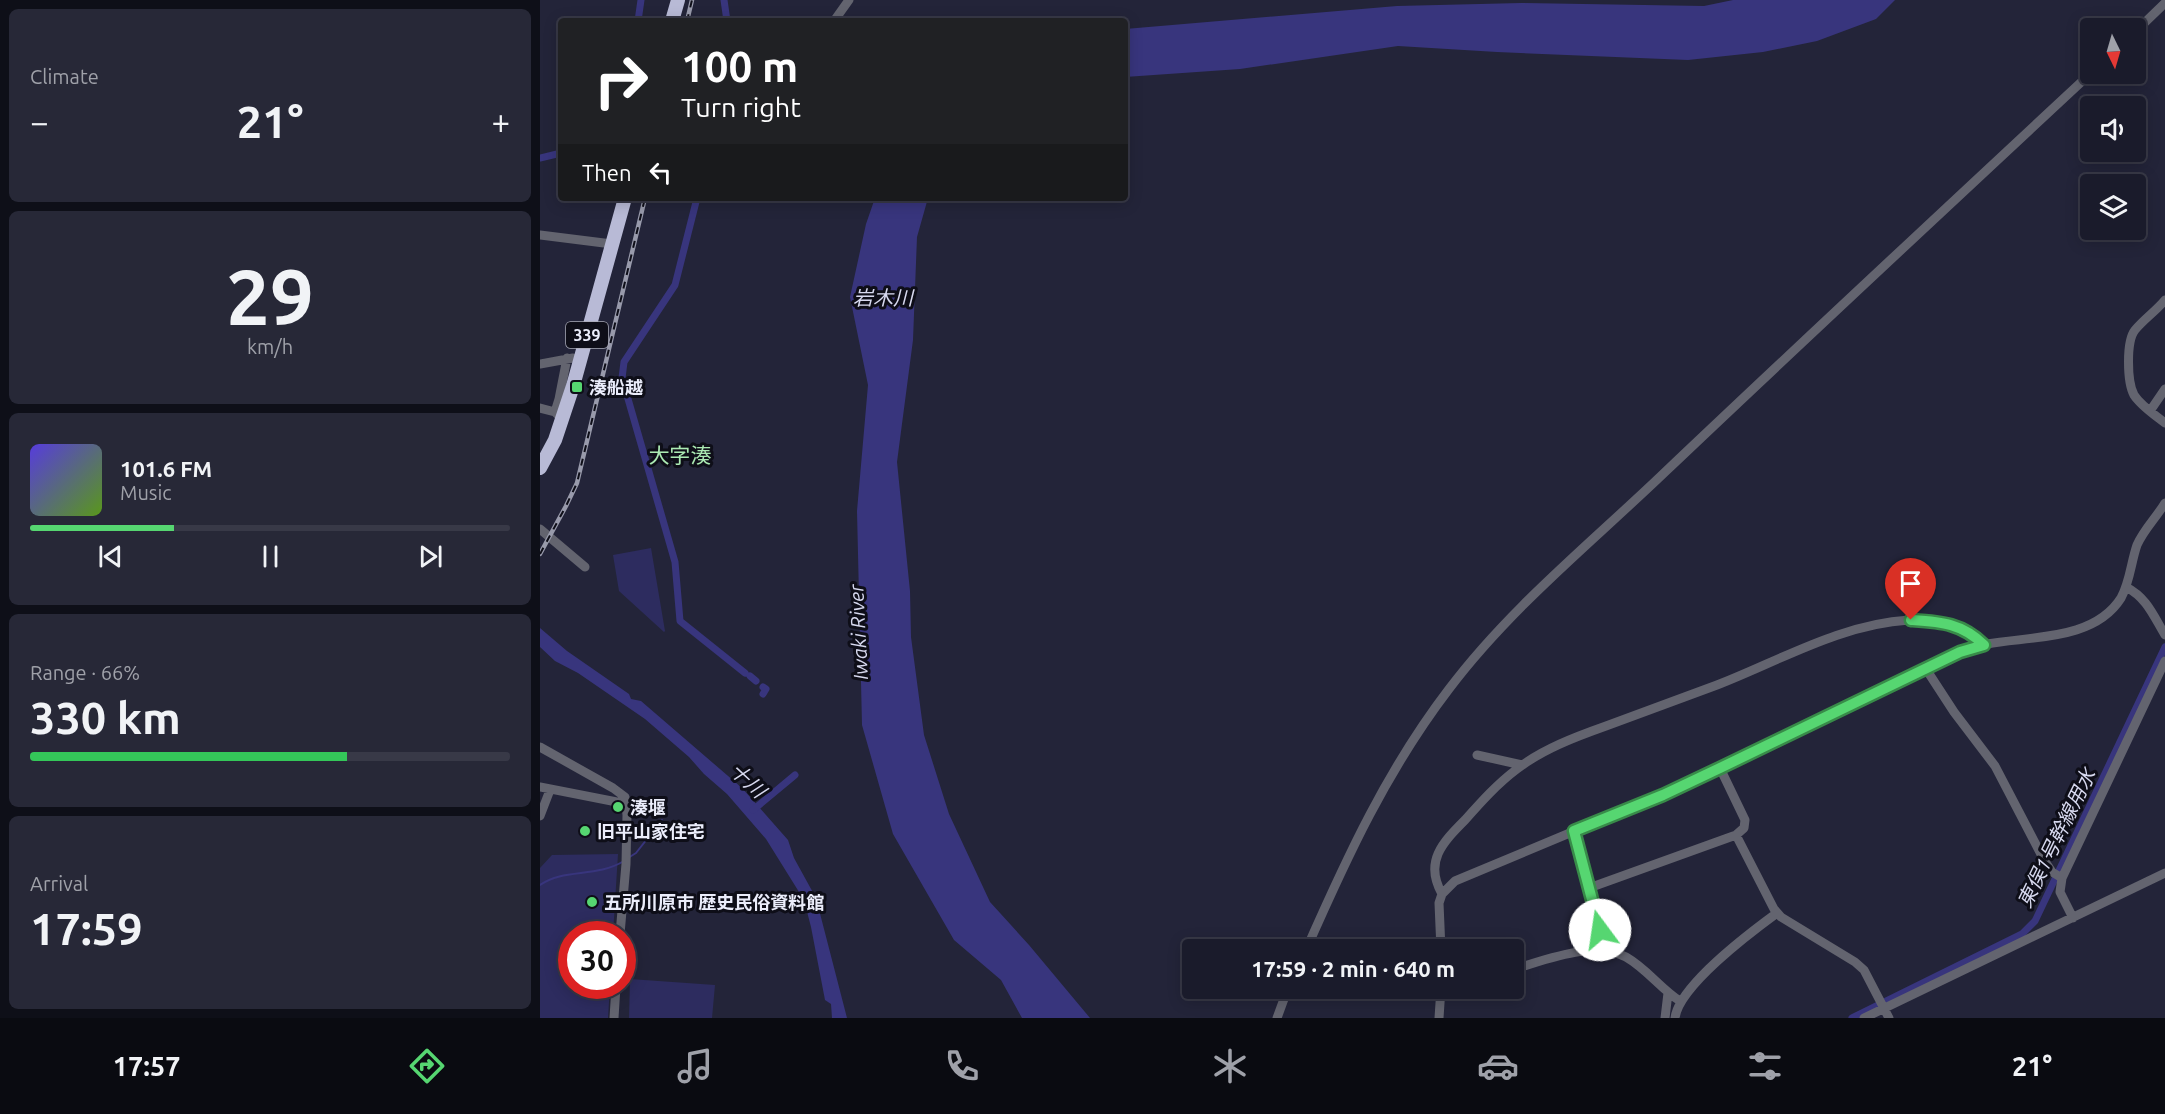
<!DOCTYPE html>
<html lang="en">
<head>
<meta charset="utf-8">
<style>
  body { margin:0; font-family:Ubuntu,"Noto Sans JP",sans-serif; background:#272837; color:#f1f3f6; height:100vh; display:flex; flex-direction:column; font-size:22px; white-space:nowrap }
  * { box-sizing:border-box; margin:0 }
  p { font-size:20px; color:#9fa1a9 }
  .icon { flex:none; width:33px; height:33px; fill:none; stroke:currentColor; stroke-width:2; stroke-linecap:round; stroke-linejoin:round }
  .map { position:relative; flex:1; overflow:hidden }
  .drawer { display:flex; flex-direction:column; gap:9px; padding:9px; background:#0e0f18; width:540px }
  .drawer>* { flex:none }
  .hud { position:absolute; left:18px; top:18px; width:570px; height:183px; border-radius:6px; box-shadow:0 3px 15px #0003,0 0 0 2px #383947; background:#202124; color:#fff; overflow:hidden }
  .needle { width:39px; rotate:175deg }
  .fabs { position:absolute; left:1540px; top:18px; display:grid; gap:12px }
  .fabs a { display:grid; place-items:center; width:66px; height:66px; border-radius:6px; background:#1a1b2b; box-shadow:0 3px 15px #0003,0 0 0 2px #383947; font-size:30px }
  .speed { position:absolute; left:18px; top:921px; display:flex; gap:12px; font-size:30px; font-weight:700; text-align:center }
  .speed>* { display:grid; place-content:center; width:78px; height:78px; border-radius:50%; background:#1a1b2b; box-shadow:0 3px 15px #0003,0 0 0 2px #383947; line-height:1 }
  .speed .limit { border:9px solid #d22; background:#fff; color:#111 }
  .pin { position:absolute; display:grid; place-items:center; width:51px; height:51px; color:#fff; margin:-62px -26px; border-radius:50% 50% 50% 0; rotate:-45deg; box-shadow:0 0 6px #0007 }
  .pin .icon { rotate:45deg }
  .me { position:absolute; width:66px; margin:-33px; rotate:346deg; stroke-linejoin:round; filter:drop-shadow(0 0 4px #0008) }
  .turn { display:flex; align-items:center; gap:21px; height:126px; padding:0 24px; font-size:27px }
  .turn .icon { width:78px; height:78px; stroke-width:2.5 }
  .turn b { display:block; font-size:42px; line-height:51px }
  .then { display:flex; align-items:center; height:57px; padding:0 24px; background:#0003; gap:12px; font-size:22px }
  .big { font-size:45px; font-weight:600; line-height:1.1 }
  .drawer .tile { flex:1; display:flex; flex-direction:column; justify-content:center; gap:9px; min-width:0; padding:0 21px; border-radius:9px; background:#272837 }
  .drawer .dial { align-items:center; gap:0 }
  .dial b { font-size:78px; line-height:1 }
  .song { display:flex; align-items:center; gap:18px }
  .cover { width:72px; height:72px; border-radius:9px; background:linear-gradient(135deg,hsl(250 70% 55%),hsl(90 70% 35%)) }
  .played { height:6px; border-radius:3px; background:linear-gradient(90deg,#56d671 30%,#383947 30%) }
  .keys { display:flex; justify-content:space-around; direction:ltr }
  .heat { display:flex; justify-content:space-between; align-items:center; font-size:33px; direction:ltr }
  .charge { height:9px; border-radius:4px; background:linear-gradient(90deg,#34c759 66%,#383947 0) }
  .trip { position:absolute; left:642px; top:939px; width:342px; height:60px; border-radius:6px; background:#1a1b2b; box-shadow:0 3px 15px #0003,0 0 0 2px #383947; font-weight:600; line-height:60px; text-align:center }
  .tabs { display:flex; height:96px; justify-content:space-around; align-items:center; background:#0a0b11; color:#9fa1a9 }
  .tabs .icon { width:42px; height:42px }
  .tabs .selected { color:#56d671 }
  .tabs b { font-size:27px; color:#f1f3f6 }
  main { display:flex; flex:1; min-height:0 }
  .map>svg:first-child { display:block }
  .green { fill:#2d2c5f }
  .water { fill:#38357d }
  .lines { fill:none; stroke-linecap:round; stroke-linejoin:round }
  .stream { stroke:#38357d; stroke-width:2 }
  .canal { stroke:#38357d; stroke-width:7 }
  .minor { stroke:#63646f; stroke-width:9 }
  .highway { stroke:#b8bad6; stroke-width:14 }
  .rail-casing { stroke:#989aab; stroke-width:4.5 }
  .rail { stroke:#0e0e18; stroke-width:2; stroke-dasharray:7; stroke-linecap:butt }
  .route-casing { stroke:#388b49; stroke-width:15 }
  .route { stroke:#56d671; stroke-width:10 }
  .poi-dot { fill:#56d671; stroke:#0e0e18; stroke-width:2 }
  .labels { text-anchor:middle; dominant-baseline:central; stroke-width:6; stroke-linejoin:round; paint-order:stroke }
  .shield { fill:#0e0e18; stroke:#a9aab7; stroke-width:1.5 }
  .shield-label { font-size:16px; font-weight:bold; fill:#ebedfb }
  .poi-label { font-size:18px; font-weight:bold; fill:#ebedfb; stroke:#0e0e18; text-anchor:start }
  .water-label { font-size:20px; font-style:italic; fill:#d7d9ef; stroke:#0e0e18 }
  .quarter-label { font-size:21px; fill:#abeab3; stroke:#0e0e18 }
</style>
</head>
<body>
<main>
<section class="drawer">
<div class="tile"><p>Climate</p>
<div class="heat"><a>−</a><b class="big">21°</b><a>+</a></div>
</div>
<div class="tile dial"><b>29</b><p>km/h</p></div>
<div class="tile">
<div class="song"><i class="cover"></i><div><b>101.6 FM</b><p>Music</p></div></div>
<div class="played"></div>
<div class="keys"><svg class="icon" aria-label="previous" viewBox="0 0 24 24"><path d="M18 5L8 12l10 7zM5 5v14"/></svg><svg class="icon" aria-label="pause" viewBox="0 0 24 24"><path d="M8 5v14M16 5v14"/></svg><svg class="icon" aria-label="next" viewBox="0 0 24 24"><path d="M6 5l10 7-10 7zM19 5v14"/></svg></div>
</div>
<div class="tile"><p>Range · 66%</p><b class="big">330 km</b><div class="charge"></div></div>
<div class="tile"><p>Arrival</p><b class="big">17:59</b></div>
</section>
<div class="map">
<svg width="1625" height="1018" viewBox="0 0 1625 1018">
  <rect width="100%" height="100%" fill="#232439"/>
  <path class="green" d="M111,548L125,631L124,632L79,591L73,555Z
    M78,854L73,934H32V986H70L68,1018H0V868L12,855Z
    M90,979L175,985L172,1018H89Z"/>
  <path class="water" d="M1193,0H1355L1336,19L1277,41L1223,52L1148,60L957,52L858,46L700,69L585,77V29L857,6L981,3L1164,6Z
    M335,198H388L377,237L373,340L357,462L370,591L371,637L384,735L409,814L450,902L489,945L550,1018H482L461,980L414,940L353,834L322,725L317,511L328,385L310,297L326,224Z
    M0,628L27,651L89,694L91,699L101,701L202,788L248,840L254,858L276,898L307,1018H292L291,1004L285,1000L271,927L264,900L226,839L187,794L164,774L149,757L105,719L38,673L15,661L0,647Z"/>
  <g class="lines">
    <path class="stream" d="M88,858L96,853L122,820
      M0,885C24,868 56,878 84,861"/>
    <path class="canal" d="M184,0L187,21
      M98,21L101,0
      M0,158L21,153
      M157,198L135,285L84,362L82,378L135,562L140,621L205,673
      M210,676L216,681
      M223,694L226,689L223,687
      M213,810L255,775
      M1312,1018L1482,934L1495,921L1625,647"/>
    <path class="minor" d="M294,21L309,0
      M1596,31L1625,3
      M0,235L72,244
      M1625,300C1616,311 1604,319 1595,330C1586,341 1587,382 1594,395C1601,406 1615,415 1625,423
      M0,364L33,358
      M0,408L15,412L18,415
      M1610,411L1625,389
      M15,412L19,399L27,358
      M0,529L45,567
      M1586,587C1607,598 1613,615 1625,635
      M1386,669L1414,712L1455,766L1504,860L1512,872L1522,878
      M0,747L73,788L85,797L87,815L86,864L80,934
      M937,755L982,765
      M1180,768L1205,820L1204,828L1196,835L1234,909L1241,917L1315,962L1324,970L1349,1018
      M0,787L87,804
      M0,816L10,790
      M1034,831L1065,950
      M1049,888L1196,835
      M902,894C884,862 902,843 925,820C941,802 957,784 977,769C1003,749 1035,737 1066,726C1103,712 1140,699 1177,685C1239,661 1301,624 1369,620C1385,619 1417,623 1431,632C1436,635 1440,641 1444,645
      M1533,918L1520,892L1522,878L1625,661
      M766,950C807,857 847,770 909,689C970,608 1051,543 1124,473C1265,339 1408,206 1551,73
      M901,950L899,903L902,894L915,881L1123,794L1420,652C1429,649 1438,646 1447,644C1490,636 1554,641 1581,598C1590,582 1591,562 1597,545C1604,529 1616,518 1625,503
      M974,969C1006,960 1055,940 1086,957C1107,969 1121,989 1140,1001
      M74,1018L76,986
      M737,1018L748,988
      M899,1018L901,988
      M1125,1018L1128,993
      M1135,1018C1139,986 1211,932 1237,913
      M1324,1018L1625,873"/>
    <path class="highway" d="M132,21L138,0
      M0,468L15,440L33,386L85,198"/>
    <g class="rail-casing">
      <path id="rail" d="M147,21L152,0
        M0,554L26,506L37,483L105,198"/>
    </g>
    <use href="#rail" class="rail"/>
  </g>
  <g class="lines">
    <g class="route-casing">
      <path id="route" d="M1060,930L1034,831L1123,795L1180,768L1420,652L1444,645C1422,623 1401,622 1371,620"/>
    </g>
    <use href="#route" class="route"/>
  </g>
  <g class="poi-dot">
    <rect x="31" y="381" width="12" height="12" rx="3"/>
    <circle cx="78" cy="807" r="6"/>
    <circle cx="45" cy="831" r="6"/>
    <circle cx="52" cy="902" r="6"/>
  </g>
  <g class="labels">
    <rect class="shield" x="26" y="322" width="42" height="26" rx="4.5"/>
    <g class="shield-label">
      <text x="47" y="335">339</text>
    </g>
    <g class="poi-label">
      <text x="49" y="387">湊船越</text>
      <text x="90" y="807">湊堰</text>
      <text x="57" y="831">旧平山家住宅</text>
      <text x="64" y="902">五所川原市 歴史民俗資料館</text>
    </g>
    <g class="water-label">
      <text x="343" y="297">岩木川</text>
      <text transform="translate(318 632) rotate(-93)">Iwaki River</text>
      <text transform="translate(208 780) rotate(43)">十川</text>
      <text transform="translate(1516 838) rotate(-64)">東俣1号幹線用水</text>
    </g>
    <g class="quarter-label">
      <text x="140" y="455">大字湊</text>
    </g>
  </g>
</svg>
<div class="fabs">
<a><svg class="needle" viewBox="-14 -14 28 28"><path d="M0-13l5 13h-10z" fill="#e53935"/><path d="M0 13l5-13h-10z" fill="#9fa1a9"/></svg></a>
<a><svg class="icon" aria-label="sound" viewBox="0 0 24 24"><path d="M4 9h4l5-4v14l-5-4H4zM17 9q2 3 0 6"/></svg></a>
<a><svg class="icon" aria-label="layers" viewBox="0 0 24 24"><path d="M12 4l9 5-9 5-9-5zM3 14l9 5 9-5"/></svg></a>
</div>
<div class="speed"><div class="limit">30</div></div>
<div class="pin" style="left:1371px;top:620px;background:#d93025"><svg class="icon" aria-label="arrive" viewBox="0 0 24 24"><path d="M6 21V4h12l-3 4 3 4H6"/></svg></div>
<svg class="me" style="left:1060px;top:930px" viewBox="-20 -20 40 40"><circle r="19" fill="#fff"/><path d="M0-13L10 11 0 6-10 11z" fill="#56d671"/></svg>
<div class="trip">17:59 · 2 min · 640 m</div>
<div class="hud">
<div class="turn"><svg class="icon" aria-label="right" viewBox="0 0 24 24"><path d="M7 20v-9h11M14 6l5 5-5 5"/></svg><div><b>100 m</b>Turn right</div></div>
<div class="then">Then<svg class="icon" aria-label="left" viewBox="0 0 24 24"><path d="M17 20v-9H6M10 6l-5 5 5 5"/></svg></div>
</div>
</div>
</main>
<nav class="tabs">
<b>17:57</b>
<svg class="icon selected" aria-label="directions" viewBox="0 0 24 24"><path d="M12 3l9 9-9 9-9-9zM9 14v-3h6M13 9l2 2-2 2"/></svg>
<svg class="icon" aria-label="music" viewBox="0 0 24 24"><path d="M9 18V5l10-2v13"/><circle cx="6" cy="18" r="3"/><circle cx="16" cy="16" r="3"/></svg>
<svg class="icon" aria-label="phone" viewBox="0 0 24 24"><path d="M5 4h4l2 5-3 2q2 4 5 5l2-3 5 2v4C11 20 4 13 5 4z"/></svg>
<svg class="icon" aria-label="climate" viewBox="0 0 24 24"><path d="M12 3v18M4 7l16 10M4 17L20 7"/></svg>
<svg class="icon" aria-label="car" viewBox="0 0 24 24"><path d="M5 17H2v-5l4-1 3-4h7l3 4 3 1v5h-3M9 17h6M6 11h13"/><circle cx="7" cy="17" r="2"/><circle cx="17" cy="17" r="2"/></svg>
<svg class="icon" aria-label="filters" viewBox="0 0 24 24"><path d="M4 7h16M4 17h16"/><circle cx="9" cy="7" r="2"/><circle cx="15" cy="17" r="2"/></svg>
<b>21°</b>
</nav>
</body>
</html>
